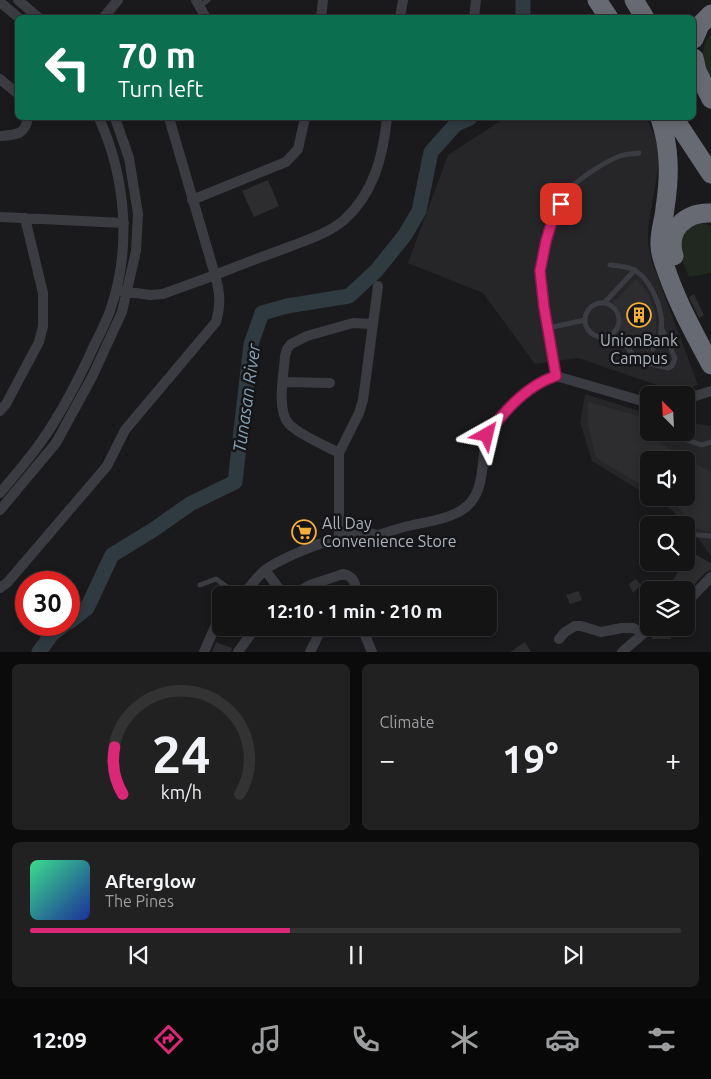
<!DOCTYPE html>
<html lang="en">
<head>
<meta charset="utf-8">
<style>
  body { margin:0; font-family:Ubuntu,sans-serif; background:#212122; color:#f1f3f6; height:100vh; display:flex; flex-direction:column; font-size:19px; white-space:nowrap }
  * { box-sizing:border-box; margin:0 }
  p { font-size:16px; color:#9d9ea0 }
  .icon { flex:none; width:28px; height:28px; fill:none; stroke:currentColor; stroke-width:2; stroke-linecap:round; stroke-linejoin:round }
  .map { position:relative; height:652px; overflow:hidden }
  .drawer { display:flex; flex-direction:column; gap:12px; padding:12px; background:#0b0b0c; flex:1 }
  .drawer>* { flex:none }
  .banner { position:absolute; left:15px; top:15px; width:681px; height:105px; border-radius:8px; box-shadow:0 2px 8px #0003,0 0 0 1px #333334; background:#0b6e4f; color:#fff; overflow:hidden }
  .needle { width:32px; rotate:336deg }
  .tools { position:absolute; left:640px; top:386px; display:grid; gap:10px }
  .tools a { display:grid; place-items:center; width:55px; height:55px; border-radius:8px; background:#141415; box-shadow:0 2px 8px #0003,0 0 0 1px #333334; font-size:25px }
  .speed { position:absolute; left:15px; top:571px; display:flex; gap:10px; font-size:25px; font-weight:700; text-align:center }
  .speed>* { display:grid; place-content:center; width:65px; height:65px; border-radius:50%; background:#141415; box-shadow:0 2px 8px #0003,0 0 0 1px #333334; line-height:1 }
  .speed .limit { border:8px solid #d22; background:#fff; color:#111 }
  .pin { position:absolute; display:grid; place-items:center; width:42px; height:42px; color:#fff; margin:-21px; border-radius:10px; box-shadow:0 2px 8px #0006 }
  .me { position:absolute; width:55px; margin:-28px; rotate:37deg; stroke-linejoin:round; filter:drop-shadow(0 0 4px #0008) }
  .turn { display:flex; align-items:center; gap:18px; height:105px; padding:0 20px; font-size:22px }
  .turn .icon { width:65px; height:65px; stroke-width:2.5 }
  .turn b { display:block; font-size:35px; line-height:42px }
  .big { font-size:38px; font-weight:700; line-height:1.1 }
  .drawer .card { flex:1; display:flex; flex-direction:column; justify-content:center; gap:8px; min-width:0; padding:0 18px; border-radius:8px; background:#212122 }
  .drawer .dial { align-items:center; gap:0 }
  .dial svg { height:130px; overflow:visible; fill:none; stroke:#333334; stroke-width:7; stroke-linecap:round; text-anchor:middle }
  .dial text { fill:#f1f3f6; stroke:none }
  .song { display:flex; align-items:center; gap:15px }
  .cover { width:60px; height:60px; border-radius:8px; background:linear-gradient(135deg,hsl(150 70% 55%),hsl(230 70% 35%)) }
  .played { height:5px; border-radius:2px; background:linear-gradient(90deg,#db2777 40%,#333334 40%) }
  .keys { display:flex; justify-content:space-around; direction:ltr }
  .heat { display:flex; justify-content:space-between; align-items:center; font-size:28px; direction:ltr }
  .drawer .tiles { flex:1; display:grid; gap:12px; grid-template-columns:1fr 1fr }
  .card:last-child { grid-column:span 2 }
  .trip { position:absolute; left:212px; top:586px; width:285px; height:50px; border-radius:8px; background:#141415; box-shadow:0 2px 8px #0003,0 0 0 1px #333334; font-weight:700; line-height:50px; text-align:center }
  .tab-bar { display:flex; height:80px; justify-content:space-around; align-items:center; background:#080808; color:#9d9ea0 }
  .tab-bar .icon { width:35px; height:35px }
  .tab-bar .active { color:#db2777 }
  .tab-bar b { font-size:22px; color:#f1f3f6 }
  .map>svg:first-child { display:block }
  .built { fill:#262629 }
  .green { fill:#202820 }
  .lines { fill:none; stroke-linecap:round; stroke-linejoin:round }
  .river { stroke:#2f3a41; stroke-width:15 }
  .building { fill:#2d2d30 }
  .service { stroke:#3b3c41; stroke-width:5 }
  .minor { stroke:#3b3c41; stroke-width:10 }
  .motorway { stroke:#676a72; stroke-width:19 }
  .route-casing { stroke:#8e194d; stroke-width:12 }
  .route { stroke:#db2777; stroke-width:9 }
  .labels { text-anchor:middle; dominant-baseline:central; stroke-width:5; stroke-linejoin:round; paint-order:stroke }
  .poi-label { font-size:16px; fill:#acb2bc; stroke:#151517 }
  .water-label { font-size:18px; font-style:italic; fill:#84a1b6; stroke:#151517 }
</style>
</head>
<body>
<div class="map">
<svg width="711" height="652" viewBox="0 0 711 652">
  <rect width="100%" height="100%" fill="#1a1a1c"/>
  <path class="built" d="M505,118H647L658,145L659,163L648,228V245L652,262L698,385L676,393L663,387L578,358L535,364L483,293L408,263L448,155Z
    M585,394L649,414V432H686V422L711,426V556L693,531L673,511L651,498H686V460H649V496L592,461L580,422Z"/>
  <path class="green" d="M711,35V81C703,69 698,46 711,35Z
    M699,222L711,226V273L689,277C680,255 670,234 699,222Z"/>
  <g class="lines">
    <path class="river" d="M523,18V0
      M69,622L87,608L112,555L153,530L190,504L235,482L251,344L262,313L287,306L349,296L376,271L405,235L419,211L431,152L456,124L470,118
      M39,652L52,634L64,625"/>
  </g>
  <path class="building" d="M268,180L279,206L254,217L242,191Z
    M636,279L648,293L656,315V334L648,352L616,331L619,327L622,316L620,311L613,303Z
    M694,294L704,315L699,318L689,297Z
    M588,402L649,419V429L645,435L711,472V532L697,529L676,505L663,498H686V460H649V489L596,458L588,425Z
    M311,522L314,533L296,540L291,529Z
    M691,552L711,563V570L706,572L686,593V590H667L684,562H686V559Z
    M636,579L641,585L633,593L629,584Z
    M655,581L665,590H646Z
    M579,591L582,600L570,604L566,595Z
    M654,628H670L671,639H652Z
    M216,642L232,648L231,652H212Z
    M525,642L531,652H510Z"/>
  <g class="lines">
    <path class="service" d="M200,6L208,0
      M610,265C618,266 629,266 636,271C653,282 666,316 660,335C658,339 655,344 653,349
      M585 320a17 17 0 1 1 34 0a17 17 0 1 1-34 0Z
      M604,303L635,270
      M548,328L585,320
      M612,334L623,342L638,361L668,368L672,366L675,358L661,327
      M556,376C550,342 542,307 541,273C540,251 554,207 569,190C578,179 606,161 620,156C626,154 633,154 639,153
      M663,432L702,445L711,442
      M686,534L711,536
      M200,585L216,579L238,595"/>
    <path class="minor" d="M18,0L39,18
      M196,0L206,18
      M0,2L19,18
      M103,18L118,0
      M321,18L323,0
      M400,18L403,0
      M474,18L476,0
      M0,79L18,94
      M0,136C16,135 25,135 28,118
      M192,200L286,162L298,149L305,118
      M0,217L124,223
      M121,291L150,295L163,294L215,275L169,118
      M373,324L378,286
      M283,382L330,383
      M686,399L711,391
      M0,411L6,404L39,342L43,326V293L25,218
      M339,453C326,446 298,434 289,424C276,411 284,373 285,356L287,349L291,344L307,336L353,323L373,324L363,400L359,413L339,453V539
      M0,493C15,475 30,458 43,439C60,415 75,386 88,359C95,343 104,327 110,311C132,248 126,178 99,118
      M0,510L56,443L92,377L122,312L136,251L138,214L129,158L115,118
      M339,539C355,530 359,529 376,535
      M265,570L284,595
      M0,588L7,583L107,466L125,430L216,322C221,305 220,292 215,275C240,265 264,256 289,247C307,240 329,233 344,220C374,193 383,156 387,118
      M242,595C250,587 257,577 265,570C278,560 322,541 338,539C346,538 352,542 360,540C376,537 391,530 408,526C425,522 446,520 462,510C487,494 480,462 487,437C493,416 535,383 556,376L649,403
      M292,595L310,585L343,574C354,576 356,584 357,595
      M686,603L711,577
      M362,628L372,652
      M559,639L565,632L575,626H581L601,632L622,628H633L644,633L622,652
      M204,652L218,620L221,617
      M238,652L255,628
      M310,652L318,636"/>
    <path class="motorway" d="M597,0L609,18
      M634,0L645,18
      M694,39L700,25L711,14
      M694,58L697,71L711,99
      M660,118C670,148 670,176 665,208C664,221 659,232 660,246C660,255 665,266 668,275C679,306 695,335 711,365
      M674,118L711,174
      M674,256C666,230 685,212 711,213"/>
  </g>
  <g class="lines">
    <g class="route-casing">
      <path id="route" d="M487,435C504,411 527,385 556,376L544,307L540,271L546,241L553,218L561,204"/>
    </g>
    <use href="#route" class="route"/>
  </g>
  <defs>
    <g id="building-ring" transform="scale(1.25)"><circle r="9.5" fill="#151517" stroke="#f3ae3b" stroke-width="1.5"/><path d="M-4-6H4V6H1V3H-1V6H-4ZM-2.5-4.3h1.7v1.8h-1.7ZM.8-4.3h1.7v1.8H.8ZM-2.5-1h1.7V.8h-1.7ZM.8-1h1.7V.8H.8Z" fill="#f3ae3b"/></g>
    <g id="supermarket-ring" transform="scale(1.25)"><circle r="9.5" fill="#151517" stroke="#f3ae3b" stroke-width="1.5"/><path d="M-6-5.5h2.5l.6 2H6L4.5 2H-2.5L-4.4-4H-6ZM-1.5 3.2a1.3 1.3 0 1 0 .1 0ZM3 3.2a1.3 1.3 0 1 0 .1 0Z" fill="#f3ae3b"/></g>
  </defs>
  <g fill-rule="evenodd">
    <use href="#building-ring" x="639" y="315"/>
    <use href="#supermarket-ring" x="304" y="532"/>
  </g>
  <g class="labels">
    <g class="poi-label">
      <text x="639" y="340">UnionBank<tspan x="639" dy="18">Campus</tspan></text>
      <text x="322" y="523" text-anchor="start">All Day<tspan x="322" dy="18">Convenience Store</tspan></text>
    </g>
    <g class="water-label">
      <text transform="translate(246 398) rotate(-82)">Tunasan River</text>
    </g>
  </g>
</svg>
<div class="tools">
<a><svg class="needle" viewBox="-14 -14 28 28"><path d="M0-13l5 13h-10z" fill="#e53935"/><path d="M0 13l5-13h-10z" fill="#9d9ea0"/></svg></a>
<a><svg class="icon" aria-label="sound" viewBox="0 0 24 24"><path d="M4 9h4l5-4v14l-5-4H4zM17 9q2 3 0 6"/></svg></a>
<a><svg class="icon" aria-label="search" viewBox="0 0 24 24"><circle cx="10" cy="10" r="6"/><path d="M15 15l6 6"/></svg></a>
<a><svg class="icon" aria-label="layers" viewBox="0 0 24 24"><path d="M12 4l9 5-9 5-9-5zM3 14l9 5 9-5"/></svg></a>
</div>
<div class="speed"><div class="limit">30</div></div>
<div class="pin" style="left:561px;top:204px;background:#d93025"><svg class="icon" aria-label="arrive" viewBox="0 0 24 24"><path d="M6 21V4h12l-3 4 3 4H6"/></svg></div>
<svg class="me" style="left:487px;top:435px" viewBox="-20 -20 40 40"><path d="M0-17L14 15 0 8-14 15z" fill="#db2777" stroke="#fff" stroke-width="4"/></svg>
<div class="trip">12:10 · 1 min · 210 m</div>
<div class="banner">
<div class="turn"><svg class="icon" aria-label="left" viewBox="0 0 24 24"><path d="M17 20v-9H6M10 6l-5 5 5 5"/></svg><div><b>70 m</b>Turn left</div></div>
</div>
</div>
<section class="drawer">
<div class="tiles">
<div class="card dial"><svg viewBox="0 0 100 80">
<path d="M14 69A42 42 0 1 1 86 69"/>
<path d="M14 69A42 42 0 0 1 9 40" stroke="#db2777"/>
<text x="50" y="56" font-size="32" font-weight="700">24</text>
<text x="50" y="72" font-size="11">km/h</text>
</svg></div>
<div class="card"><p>Climate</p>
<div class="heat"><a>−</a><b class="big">19°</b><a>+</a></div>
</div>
<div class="card">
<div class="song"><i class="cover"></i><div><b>Afterglow</b><p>The Pines</p></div></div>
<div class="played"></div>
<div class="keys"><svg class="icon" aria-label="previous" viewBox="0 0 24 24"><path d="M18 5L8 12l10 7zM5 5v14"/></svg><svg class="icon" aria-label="pause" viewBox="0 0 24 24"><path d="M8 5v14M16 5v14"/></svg><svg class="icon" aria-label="next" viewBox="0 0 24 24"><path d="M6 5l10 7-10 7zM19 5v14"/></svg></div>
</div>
</div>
</section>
<nav class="tab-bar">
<b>12:09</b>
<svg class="icon active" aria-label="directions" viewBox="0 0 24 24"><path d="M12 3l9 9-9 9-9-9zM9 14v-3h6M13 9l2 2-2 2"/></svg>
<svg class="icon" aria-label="music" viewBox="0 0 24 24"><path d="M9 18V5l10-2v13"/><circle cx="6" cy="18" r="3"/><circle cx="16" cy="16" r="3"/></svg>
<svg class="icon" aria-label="phone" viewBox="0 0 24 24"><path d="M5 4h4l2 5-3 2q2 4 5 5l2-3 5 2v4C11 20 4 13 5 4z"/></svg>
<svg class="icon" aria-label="climate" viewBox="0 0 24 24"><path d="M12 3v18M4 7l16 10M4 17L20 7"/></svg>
<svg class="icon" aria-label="car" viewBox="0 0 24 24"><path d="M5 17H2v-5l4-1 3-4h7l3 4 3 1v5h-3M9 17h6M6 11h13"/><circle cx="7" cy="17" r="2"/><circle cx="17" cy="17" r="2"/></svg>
<svg class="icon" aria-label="filters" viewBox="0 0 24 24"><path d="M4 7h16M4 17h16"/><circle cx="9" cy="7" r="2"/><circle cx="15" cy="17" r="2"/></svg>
</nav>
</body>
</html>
